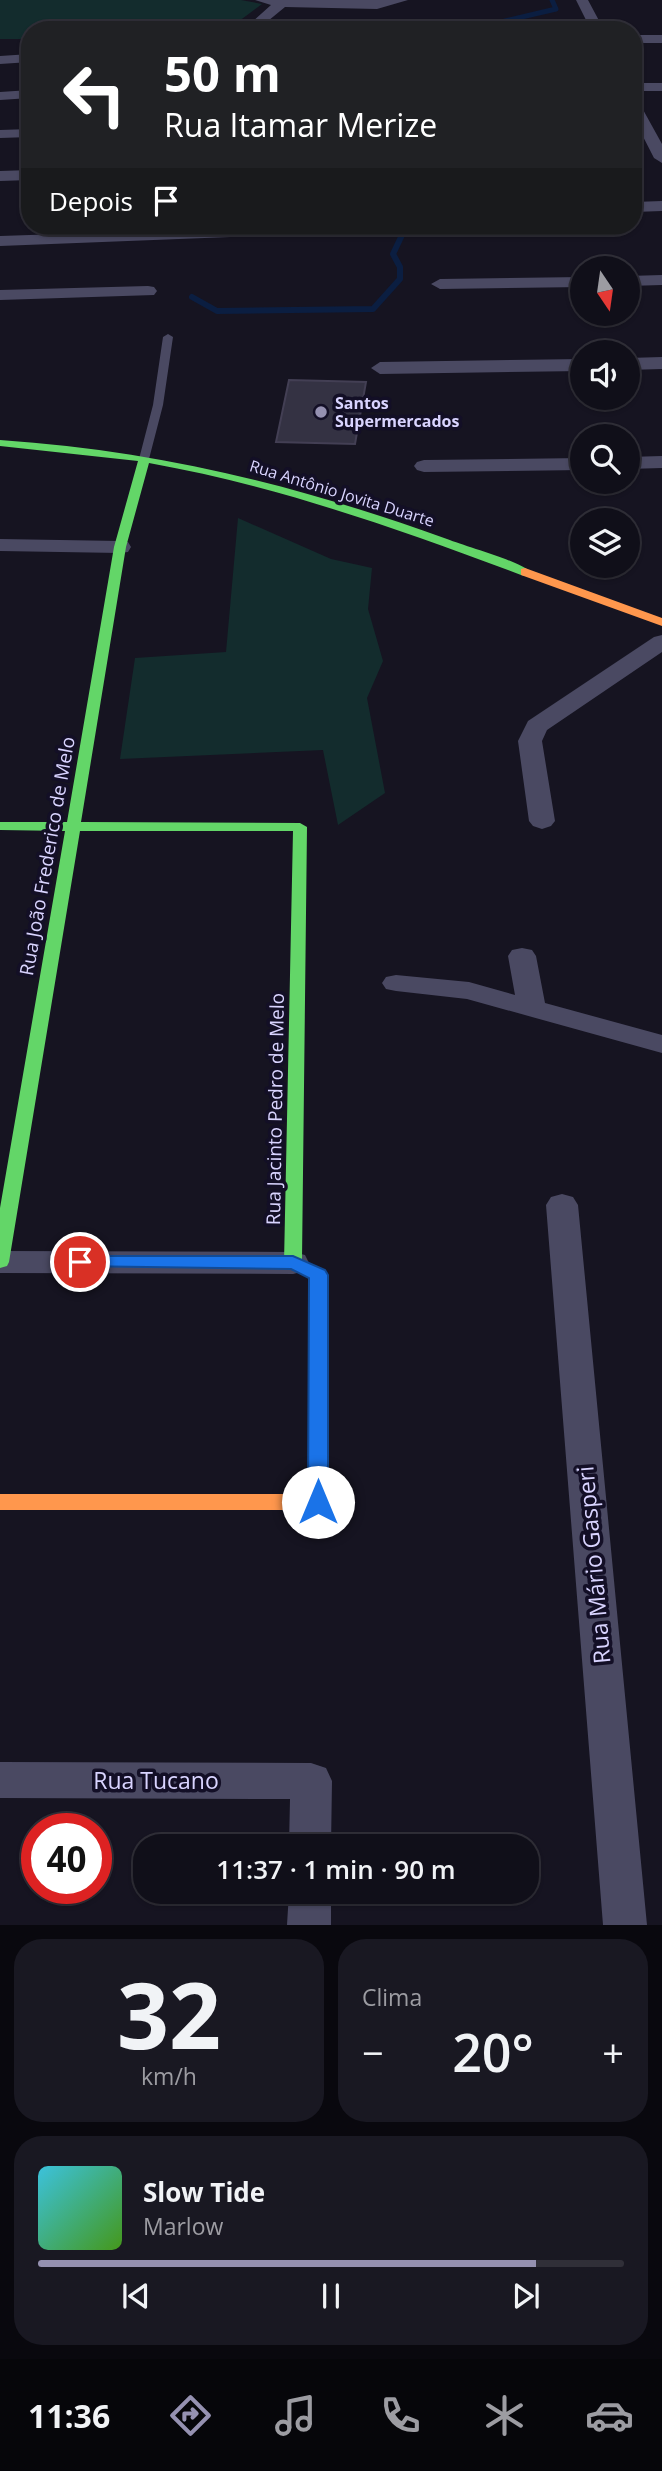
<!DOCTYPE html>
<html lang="pt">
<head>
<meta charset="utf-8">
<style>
  body { margin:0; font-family:"Open Sans",sans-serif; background:#191822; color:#f1f3f6; height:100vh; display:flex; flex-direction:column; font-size:26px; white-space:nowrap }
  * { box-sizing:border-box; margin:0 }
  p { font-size:23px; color:#9c9ca2 }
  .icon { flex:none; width:38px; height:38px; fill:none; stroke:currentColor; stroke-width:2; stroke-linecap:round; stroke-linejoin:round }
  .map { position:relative; height:1925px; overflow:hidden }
  .panel { display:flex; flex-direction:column; gap:14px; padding:14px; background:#09080e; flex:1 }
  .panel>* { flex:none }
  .hud { position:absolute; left:21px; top:21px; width:621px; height:214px; border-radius:28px; box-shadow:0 2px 5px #0004,0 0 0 2px #302f38; background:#202124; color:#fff; overflow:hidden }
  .needle { width:46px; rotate:167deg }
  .fabs { position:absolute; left:570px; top:256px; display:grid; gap:14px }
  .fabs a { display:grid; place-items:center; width:70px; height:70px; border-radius:50%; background:#100f19; box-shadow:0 2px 5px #0004,0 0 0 2px #302f38; font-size:35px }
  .speed { position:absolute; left:21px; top:1813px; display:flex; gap:14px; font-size:35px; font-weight:700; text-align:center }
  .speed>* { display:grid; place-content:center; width:91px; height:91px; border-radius:50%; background:#100f19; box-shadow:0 2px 5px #0004,0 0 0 2px #302f38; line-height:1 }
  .speed .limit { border:10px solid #d22; background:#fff; color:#111 }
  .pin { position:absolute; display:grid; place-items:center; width:60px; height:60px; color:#fff; margin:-30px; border:4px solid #fff; border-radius:50%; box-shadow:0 2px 7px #0007 }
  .me { position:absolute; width:77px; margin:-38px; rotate:0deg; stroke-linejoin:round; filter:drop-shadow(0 0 5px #0008) }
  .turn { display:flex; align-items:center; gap:24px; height:147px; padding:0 28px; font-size:32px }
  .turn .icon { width:91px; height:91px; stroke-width:2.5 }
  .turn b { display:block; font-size:49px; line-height:60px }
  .then { display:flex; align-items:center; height:66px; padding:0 28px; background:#0003; gap:14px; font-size:26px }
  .big { font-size:52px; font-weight:600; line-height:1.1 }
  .panel .card { flex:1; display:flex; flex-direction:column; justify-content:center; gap:10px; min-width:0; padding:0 24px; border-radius:28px; background:#191822 }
  .panel .dial { align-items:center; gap:0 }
  .dial b { font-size:91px; line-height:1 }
  .song { display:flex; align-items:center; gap:21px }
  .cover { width:84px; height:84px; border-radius:10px; background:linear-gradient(135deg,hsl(190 70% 55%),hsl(100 70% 35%)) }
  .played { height:7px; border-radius:4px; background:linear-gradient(90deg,#9591b1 85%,#302f38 85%) }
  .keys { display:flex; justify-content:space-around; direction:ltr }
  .heat { display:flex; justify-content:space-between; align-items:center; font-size:38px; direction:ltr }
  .panel .tiles { flex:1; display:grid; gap:14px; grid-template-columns:1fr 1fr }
  .card:last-child { grid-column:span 2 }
  .trip { position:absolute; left:133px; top:1834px; width:406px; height:70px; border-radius:28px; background:#100f19; box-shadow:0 2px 5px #0004,0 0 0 2px #302f38; font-weight:600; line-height:70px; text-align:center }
  .dock { display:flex; height:112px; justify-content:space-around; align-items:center; background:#06060a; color:#9c9ca2 }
  .dock .icon { width:49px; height:49px }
  .dock .selected { color:#9591b1 }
  .dock b { font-size:32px; color:#f1f3f6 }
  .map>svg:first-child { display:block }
  .green { fill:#132c2d }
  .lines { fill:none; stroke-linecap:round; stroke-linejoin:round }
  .stream-far1 { stroke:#0b1e41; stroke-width:5 }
  .stream { stroke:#0b1e41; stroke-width:6 }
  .building { fill:#343243; stroke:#433f54; stroke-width:2 }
  .lane { fill:#4a4962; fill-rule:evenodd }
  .street { fill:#4a4962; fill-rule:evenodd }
  .fast { fill:#63d668; fill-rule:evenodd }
  .slow { fill:#ff974d; fill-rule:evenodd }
  .route { fill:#1a73e8; stroke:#114b97; stroke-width:2 }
  .poi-dot { fill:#9591b1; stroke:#130f26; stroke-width:2.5 }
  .labels { text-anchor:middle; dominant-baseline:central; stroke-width:7; stroke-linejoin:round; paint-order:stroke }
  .far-poi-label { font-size:16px; font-weight:bold; fill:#d9d4ff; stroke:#130f26; text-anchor:start }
  .far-street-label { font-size:16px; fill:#d9d4ff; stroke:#130f26 }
  .street-label { font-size:19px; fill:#d9d4ff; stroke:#130f26 }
  .near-street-label { font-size:23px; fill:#d9d4ff; stroke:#130f26 }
</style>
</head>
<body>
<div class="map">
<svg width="662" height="1925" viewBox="0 0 662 1925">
  <rect width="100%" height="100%" fill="#161421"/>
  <path class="green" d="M0,0H241L262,4L227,30H30V39H0Z
    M238,518L331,559L372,568L368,609L383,661L367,698L385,793L338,825L323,750L120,759L135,658L226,652Z"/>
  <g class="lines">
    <path class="stream-far1" d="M466,30L556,9L552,0"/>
    <path class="stream" d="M192,297L217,311L373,309L400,279V267L393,254L402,235L415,226"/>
  </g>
  <path class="building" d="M289,380L366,382L355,444L276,442Z"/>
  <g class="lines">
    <path class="lane" d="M168,334L173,337L163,405L149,459L144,462L139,459L153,405L163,337Z"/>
    <path class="street" d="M255,0H408L377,9L285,7L257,30H243L271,5Z
      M576,0H588L604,30H591Z
      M634,35H662V43H634Z
      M30,54V62L0,64V56Z
      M634,83H662V91H634Z
      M30,90V98L0,100V92Z
      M634,102L641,106L662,144V163L654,158L634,119Z
      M30,129V137L0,138V130Z
      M30,170V180L0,181V171Z
      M662,201V211L634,212V202Z
      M274,227L280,229L282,232L280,235L0,246V236Z
      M662,275V285L628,286V276Z
      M583,277V287L440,289L431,284L440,279Z
      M148,286L154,287L157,291L154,295L0,300V290Z
      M662,357V369L628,370V358Z
      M583,359V371L380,374L371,368L380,362Z
      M662,456V468L628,469V457Z
      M583,458V470L424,472L417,470L414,466L417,462L424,460Z
      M0,539L120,541L128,542L131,547L128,552L120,553L0,551Z
      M662,635V652L547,730L542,741L555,821L551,826L542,829L533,826L529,821L518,741L528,721L654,637Z
      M522,948L532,950L536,956L545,1003L662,1035V1053L467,999L396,991L386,989L382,983L386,977L396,975L469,982L515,995L508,956L512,950Z
      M562,1194L573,1197L578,1205L647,1925H603L546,1205L551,1197Z
      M0,1251L293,1252L305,1255L309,1263L305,1271L293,1274L0,1273Z
      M0,1762L311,1763L326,1768L332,1781L331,1846H289L290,1799L0,1798Z
      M289,1892H331V1925H287Z"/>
    <path class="fast" d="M0,440C160,451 297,485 447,539C467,547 517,560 531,572L525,576L521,575C399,529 277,486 149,463L126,547L81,822L300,823L307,827L302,1260L325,1270L327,1275L328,1382L325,1387L318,1389L311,1387L308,1382L309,1278L286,1267L284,1263L293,831H80L9,1262L7,1266L0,1268V1208L65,831L0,830V822H67L114,547L138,461L0,446Z"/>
    <path class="slow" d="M525,568L662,618V626L521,575V569Z
      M318,1375L325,1377L328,1382V1502L325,1508L318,1510H0V1494H308V1382L311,1377Z"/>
  </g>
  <path class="route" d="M80,1256H293L325,1270L328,1275V1502L325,1508L318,1510L311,1508L308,1502L309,1278L291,1269L74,1266L71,1262L74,1257Z"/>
  <circle class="poi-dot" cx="321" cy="412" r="7"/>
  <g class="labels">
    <g class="far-poi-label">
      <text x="335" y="403">Santos<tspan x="335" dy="18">Supermercados</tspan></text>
    </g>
    <g class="far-street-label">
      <text transform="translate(342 493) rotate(17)">Rua Antônio Jovita Duarte</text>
    </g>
    <g class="street-label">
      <text transform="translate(47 856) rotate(-80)">Rua João Frederico de Melo</text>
      <text transform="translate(275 1109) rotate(-89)">Rua Jacinto Pedro de Melo</text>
    </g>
    <g class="near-street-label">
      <text transform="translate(593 1565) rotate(-95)">Rua Mário Gasperi</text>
      <text x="156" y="1780">Rua Tucano</text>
    </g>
  </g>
</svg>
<div class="fabs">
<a><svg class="needle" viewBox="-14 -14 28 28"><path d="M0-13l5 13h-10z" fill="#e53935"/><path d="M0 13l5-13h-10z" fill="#9c9ca2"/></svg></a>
<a><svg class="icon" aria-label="sound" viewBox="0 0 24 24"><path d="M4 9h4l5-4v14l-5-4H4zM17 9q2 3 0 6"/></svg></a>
<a><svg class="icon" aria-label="search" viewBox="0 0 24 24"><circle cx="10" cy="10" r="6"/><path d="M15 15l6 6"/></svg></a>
<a><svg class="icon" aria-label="layers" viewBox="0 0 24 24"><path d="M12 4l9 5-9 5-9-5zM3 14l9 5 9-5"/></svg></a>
</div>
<div class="speed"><div class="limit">40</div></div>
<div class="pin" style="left:80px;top:1262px;background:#d93025"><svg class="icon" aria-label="arrive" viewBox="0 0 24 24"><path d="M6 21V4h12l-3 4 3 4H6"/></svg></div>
<svg class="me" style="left:318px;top:1502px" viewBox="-20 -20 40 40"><circle r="19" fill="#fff"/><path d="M0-13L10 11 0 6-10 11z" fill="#1a73e8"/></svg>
<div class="trip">11:37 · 1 min · 90 m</div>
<div class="hud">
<div class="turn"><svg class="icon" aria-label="left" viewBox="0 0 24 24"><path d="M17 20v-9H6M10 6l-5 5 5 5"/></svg><div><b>50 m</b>Rua Itamar Merize</div></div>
<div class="then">Depois<svg class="icon" aria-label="arrive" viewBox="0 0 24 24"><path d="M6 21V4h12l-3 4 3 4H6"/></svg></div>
</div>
</div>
<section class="panel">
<div class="tiles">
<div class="card dial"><b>32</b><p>km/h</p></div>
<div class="card"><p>Clima</p>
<div class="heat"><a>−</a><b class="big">20°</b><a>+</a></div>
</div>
<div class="card">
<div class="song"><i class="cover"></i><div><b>Slow Tide</b><p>Marlow</p></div></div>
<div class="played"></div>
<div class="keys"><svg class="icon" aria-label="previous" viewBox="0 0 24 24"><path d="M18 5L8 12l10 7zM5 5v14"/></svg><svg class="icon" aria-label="pause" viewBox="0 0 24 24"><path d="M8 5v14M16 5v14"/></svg><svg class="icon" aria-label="next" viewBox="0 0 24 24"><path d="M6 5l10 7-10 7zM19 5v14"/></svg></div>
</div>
</div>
</section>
<nav class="dock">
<b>11:36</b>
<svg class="icon selected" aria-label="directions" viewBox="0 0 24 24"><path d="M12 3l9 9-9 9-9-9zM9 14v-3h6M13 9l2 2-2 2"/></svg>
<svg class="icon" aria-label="music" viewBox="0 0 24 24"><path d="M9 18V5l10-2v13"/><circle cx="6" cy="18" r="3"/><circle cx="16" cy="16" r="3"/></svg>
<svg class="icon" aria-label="phone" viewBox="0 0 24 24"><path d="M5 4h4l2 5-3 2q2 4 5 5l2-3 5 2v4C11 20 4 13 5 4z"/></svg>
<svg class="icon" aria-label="climate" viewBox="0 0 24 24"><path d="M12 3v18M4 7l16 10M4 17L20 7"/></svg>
<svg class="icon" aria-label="car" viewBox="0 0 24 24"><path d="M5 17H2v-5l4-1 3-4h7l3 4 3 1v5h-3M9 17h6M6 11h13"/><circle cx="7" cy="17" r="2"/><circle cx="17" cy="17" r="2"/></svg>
</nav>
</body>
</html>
